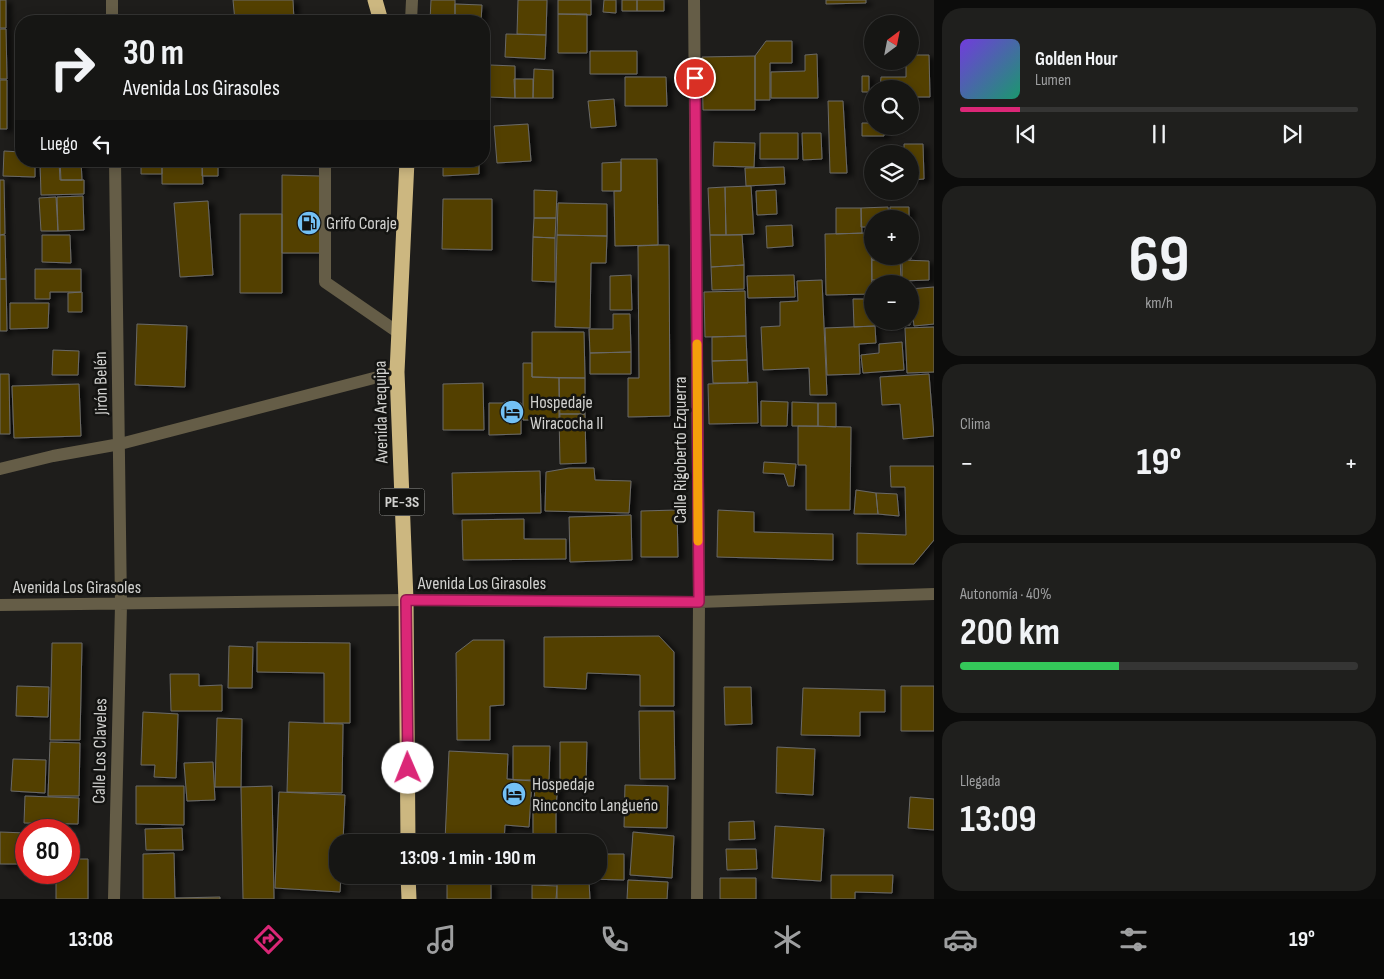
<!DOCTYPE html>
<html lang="es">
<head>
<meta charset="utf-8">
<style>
  body { margin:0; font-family:"Sofia Sans Condensed",sans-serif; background:#1f1f1d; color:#f1f3f6; height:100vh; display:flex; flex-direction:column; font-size:19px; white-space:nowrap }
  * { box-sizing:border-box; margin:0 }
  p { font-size:16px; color:#9e9fa0 }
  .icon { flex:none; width:28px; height:28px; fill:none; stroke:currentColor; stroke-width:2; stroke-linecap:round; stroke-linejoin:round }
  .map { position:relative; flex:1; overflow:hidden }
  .sheet { display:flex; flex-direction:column; gap:8px; padding:8px; background:#0c0c0b; width:450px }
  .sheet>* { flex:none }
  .banner { position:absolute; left:15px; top:15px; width:475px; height:152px; border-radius:20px; box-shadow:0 2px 12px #0003,0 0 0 1px #353534; background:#161614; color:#f1f3f6; overflow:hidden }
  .needle { width:32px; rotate:32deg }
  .tools { position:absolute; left:864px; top:15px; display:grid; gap:10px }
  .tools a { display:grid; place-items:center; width:55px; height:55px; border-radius:50%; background:#161614; box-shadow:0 2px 12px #0003,0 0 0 1px #353534; font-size:25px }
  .speed { position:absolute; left:15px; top:819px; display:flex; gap:10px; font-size:25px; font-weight:700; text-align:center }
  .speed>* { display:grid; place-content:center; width:65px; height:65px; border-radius:50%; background:#161614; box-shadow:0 2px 12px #0003,0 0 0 1px #353534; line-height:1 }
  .speed .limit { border:8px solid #d22; background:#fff; color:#111 }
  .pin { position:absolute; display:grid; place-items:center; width:42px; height:42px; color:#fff; margin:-21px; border:2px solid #fff; border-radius:50%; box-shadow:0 1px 5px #0007 }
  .me { position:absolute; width:55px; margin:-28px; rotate:359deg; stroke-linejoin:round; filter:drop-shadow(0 0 4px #0008) }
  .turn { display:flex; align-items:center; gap:18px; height:105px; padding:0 25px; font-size:22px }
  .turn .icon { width:65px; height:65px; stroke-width:2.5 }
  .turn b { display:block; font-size:35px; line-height:42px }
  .then { display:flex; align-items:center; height:48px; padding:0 25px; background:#0003; gap:10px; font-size:19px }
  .big { font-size:38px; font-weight:700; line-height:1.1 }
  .sheet .card { flex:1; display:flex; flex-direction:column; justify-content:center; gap:8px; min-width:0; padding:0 18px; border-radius:20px; background:#1f1f1d }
  .sheet .dial { align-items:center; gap:0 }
  .dial b { font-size:65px; line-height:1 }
  .song { display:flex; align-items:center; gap:15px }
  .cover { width:60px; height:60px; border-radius:8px; background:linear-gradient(135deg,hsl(260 70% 55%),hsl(160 70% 35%)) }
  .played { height:5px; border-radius:2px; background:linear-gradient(90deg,#db2777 15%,#353534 15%) }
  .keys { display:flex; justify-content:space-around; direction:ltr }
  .heat { display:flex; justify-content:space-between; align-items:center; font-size:28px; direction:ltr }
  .charge { height:8px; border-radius:4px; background:linear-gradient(90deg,#34c759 40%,#353534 0) }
  .trip { position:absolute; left:329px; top:834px; width:278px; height:50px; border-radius:20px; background:#161614; box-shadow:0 2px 12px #0003,0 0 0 1px #353534; font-weight:700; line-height:50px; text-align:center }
  .tab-bar { display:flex; height:80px; justify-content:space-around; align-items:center; background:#090908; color:#9e9fa0 }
  .tab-bar .icon { width:35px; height:35px }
  .tab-bar .selected { color:#db2777 }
  .tab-bar b { font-size:22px; color:#f1f3f6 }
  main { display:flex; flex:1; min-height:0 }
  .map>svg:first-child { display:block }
  .building { fill:#524002; stroke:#6a6967; filter:url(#shadow) }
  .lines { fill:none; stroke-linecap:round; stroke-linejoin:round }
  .minor { stroke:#655d47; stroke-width:12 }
  .highway { stroke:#ccb780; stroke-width:15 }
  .route-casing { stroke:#8e194d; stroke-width:12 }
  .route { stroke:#db2777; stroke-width:9 }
  .slow { stroke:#f59e0b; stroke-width:9 }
  .labels { text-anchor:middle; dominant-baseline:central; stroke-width:5; stroke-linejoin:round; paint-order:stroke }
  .shield { fill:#141412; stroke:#989896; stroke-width:1 }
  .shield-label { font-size:16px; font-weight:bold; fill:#d1d1cf }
  .poi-label { font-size:18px; fill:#d1d1cf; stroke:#141412; text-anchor:start }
  .street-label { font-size:18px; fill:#d1d1cf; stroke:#141412 }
</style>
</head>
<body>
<main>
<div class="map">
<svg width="934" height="899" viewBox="0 0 934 899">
  <defs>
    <filter id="shadow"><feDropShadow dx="5.5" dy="3" stdDeviation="2.5" flood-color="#0009"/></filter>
  </defs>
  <rect width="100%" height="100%" fill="#1e1d1b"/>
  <path class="building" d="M0,0H6V28H0Z
    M233,0H293L294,21H235Z
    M431,0H455V21H430Z
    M518,0H547L546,35L517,34Z
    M558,0H591V15L558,14Z
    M604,0H616V13L603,12Z
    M622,0H637V11H622Z
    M637,0H664V11H637Z
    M826,0H866V3L826,4Z
    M455,4L482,5L481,21H455Z
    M558,14H587V53H558Z
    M72,15V21H35V17Z
    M0,29H6L7,79H0Z
    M506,34L546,35L545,59L505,57Z
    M766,41H792V63H770V100H755V56Z
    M590,51H637V74H590Z
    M817,54L818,98H771V72L805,71V55Z
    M910,55H929L930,97H910V89H880L881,77H906V61H910Z
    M755,56V110H703L702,57Z
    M490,65L515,66V98L489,97Z
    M534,69L553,70V98H533Z
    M862,76H869V92H862Z
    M625,77H666L667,106H625Z
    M514,79H533V98H515Z
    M0,80H7V129H0Z
    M614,99L616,126L591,128L588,101Z
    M828,101H843L847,173H830Z
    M862,123H872V126H884V136H862Z
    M528,124L531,161L497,163L494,126Z
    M760,133H798V159H760Z
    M802,133H821L822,159L803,160Z
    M714,142L755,143L754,167L713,166Z
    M904,144H923L924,179L910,180V154H904Z
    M4,151L21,152V161H35V177L3,176Z
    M621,159H657L658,245L615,246L614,191H621Z
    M40,161H59L60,180H84V194L41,195Z
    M60,161H81L82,180H61Z
    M141,161H162V174H141Z
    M162,161H202L203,184H162Z
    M202,161H218V176H202Z
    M443,161H479V174L443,176Z
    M621,162V191H602V163Z
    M784,167L785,184L746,186L745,168Z
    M282,175L320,176V253H282Z
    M0,180H4L5,234L0,235Z
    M751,186L754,234L726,235L725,187Z
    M725,187L726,235H710L708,188Z
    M534,190L557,191L556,218H534Z
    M776,190L777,214L757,215L756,191Z
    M83,196L84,230L58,231L57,197Z
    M56,197L58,231H41L39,198Z
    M443,199H492V250L442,249Z
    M208,201L213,275L180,277L174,203Z
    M558,203L607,204V236L557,235Z
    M888,207L889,219H872V227H861V208Z
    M890,207H909V219H890Z
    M836,208H861L862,233L836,234Z
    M240,214H282V293H240Z
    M534,218H556L555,238L533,237Z
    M792,225L793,246L767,248L766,226Z
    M871,233H872V256H910V241L911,259L872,260Z
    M871,233L872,294L826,295L825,234Z
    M0,235H5L6,279H0Z
    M42,235H70L71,263L42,262Z
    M557,235L607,236L606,263H591L590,328L555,327Z
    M710,235H742L744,265L711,267Z
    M533,237L555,238V282L532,281Z
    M658,245H669L670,416L628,417V378H639L638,246Z
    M900,259L901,279L872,280V260Z
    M902,260L929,261V280L902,281Z
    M744,265V289L712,290L711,267Z
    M35,269H81V292H50V299H35Z
    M631,275L632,310H610V276Z
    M794,275L795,297L748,298L747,276Z
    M0,279H6L7,331H0Z
    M822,280L827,395H810L809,368L763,370L761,327L780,326V302L798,301L797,281Z
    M934,287V324L914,326L910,289Z
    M745,291L746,336L705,337L704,292Z
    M82,292V312H68V293Z
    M853,299H872V321H875V326L854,327Z
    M10,303H49L48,328L10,329Z
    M613,314H630L631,352L590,353L589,329H613Z
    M880,321H910V325L880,327Z
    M137,324L187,326L185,387L135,385Z
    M875,326L876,343L859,344L860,374L827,375L825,328Z
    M934,327V372L907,373L905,328Z
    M532,332H584L585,378L532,377Z
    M746,336L747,360L712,361V337Z
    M902,342L904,370L863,373L861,355L879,353V344Z
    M53,350L79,351L78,375H52Z
    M631,352V374H590V353Z
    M747,360L748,383H713L712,361Z
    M523,363H532V377L559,378L560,420H523Z
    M0,374H9L10,434H0Z
    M929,374L934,436L903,439L900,404L882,405L880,377Z
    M559,378H585V414H559Z
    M757,382L758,423L709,424L708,384Z
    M483,383L484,430H443V384Z
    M79,384L81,436L14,438L12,386Z
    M761,401L788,402L787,426H761Z
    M792,402L818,403V426H792Z
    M489,403H521V434L489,435Z
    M818,403H836V427L818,426Z
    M559,414H585L586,463L560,464Z
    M798,426L851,427L850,510H806V465H798Z
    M764,462L796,464L794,486H788L784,474L763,473Z
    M890,466H934V540L914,564H857V533L906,535L905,487H891Z
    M569,468H594L595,480L631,481L629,513L545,511L546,472Z
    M540,471L541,513L453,514L452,473Z
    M856,490L876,493L878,514H854Z
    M876,493L897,494L899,516L878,514Z
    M677,510L678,557H641V511Z
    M718,510L754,512V532L833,534V560L717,557Z
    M631,515L632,560L570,562L569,517Z
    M524,519V539H566V559L463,560L462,520Z
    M659,636L674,652V706H640V675L587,673L586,689L544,687V637Z
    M473,640H504V705L490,706V740H457L456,653Z
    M257,642L350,643V723H324V673L257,672Z
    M52,643H82L80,740H50Z
    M229,646L253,647L252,688H228Z
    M170,674H199V686L222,685V711H171Z
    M17,686L49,687L48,717L16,716Z
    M901,686H934V731H901Z
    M724,687H751L752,724L725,725Z
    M803,688L885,690V712H860V736L801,735Z
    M639,711H674L675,779H640Z
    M143,712L178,714L176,778L154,777L155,765H141Z
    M217,718L242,719L241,787H215Z
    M289,722L343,724L342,793L287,792Z
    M50,742L80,743L79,796H48Z
    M560,742H587L586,783H560Z
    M513,746H550L549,780H513Z
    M777,747L815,749L813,795L776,793Z
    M449,751L508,754L507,779L532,781L529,827L505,825L504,842L445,841Z
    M13,759L46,760L45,793L11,791Z
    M213,762L215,800L187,801L184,763Z
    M535,783L558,785L556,806L534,804Z
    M625,785L668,786L667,828L624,827Z
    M136,786H184V825L136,824Z
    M272,786L274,899H243L241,787Z
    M279,792L345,795L343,842H338V875H341L340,892L275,888Z
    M25,796L79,798L78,824L24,823Z
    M910,797L934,799V830L908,828Z
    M533,807L556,808V836L533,835Z
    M754,821L755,839L729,840V822Z
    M775,826L824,829L821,881L772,878Z
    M182,828L183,850H146L145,829Z
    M0,832L26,833V864H0Z
    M633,832L674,836L672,878L630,875Z
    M726,849H756L757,869L727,870Z
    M174,853L175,898L220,897V899H143V854Z
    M598,854H624V880L588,879V875H598Z
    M69,859H88V899H56V872H69Z
    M446,875H484V879L446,878Z
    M558,875H588V881L558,882Z
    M831,875H893L892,893L855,892V899H831Z
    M720,878H756V899H720Z
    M628,880L668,882L667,899H627Z
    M447,882L491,883V899H447Z
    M589,882L590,899H557V883Z
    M532,885L557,886L556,899H532Z"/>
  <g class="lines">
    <path class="minor" d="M112,0V21
      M694,0L699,602L697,899
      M411,21L412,0
      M325,161V282L399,333
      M0,469L53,456L120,444L397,372
      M0,605L406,600L699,602L934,594
      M114,899L121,605L115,161"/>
    <path class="highway" d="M375,0L381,21
      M407,161L397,372L406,600L408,842
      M408,875L409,899"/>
  </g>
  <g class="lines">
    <g class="route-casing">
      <path id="route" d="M408,768L406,600L699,602L695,78"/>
    </g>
    <use href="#route" class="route"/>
    <path class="slow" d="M697,344L698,541"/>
  </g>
  <defs>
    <g id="fuel-disc" transform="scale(1.25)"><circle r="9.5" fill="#73c1f5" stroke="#141412"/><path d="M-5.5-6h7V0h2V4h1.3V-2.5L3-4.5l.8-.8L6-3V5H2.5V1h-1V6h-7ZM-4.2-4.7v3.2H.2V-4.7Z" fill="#111"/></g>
    <g id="hotel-disc" transform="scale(1.25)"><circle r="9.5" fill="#73c1f5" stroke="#141412"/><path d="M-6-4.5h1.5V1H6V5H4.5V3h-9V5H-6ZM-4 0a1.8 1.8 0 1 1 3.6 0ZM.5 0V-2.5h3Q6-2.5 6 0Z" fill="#111"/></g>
  </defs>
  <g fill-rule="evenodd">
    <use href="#fuel-disc" x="309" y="223"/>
    <use href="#hotel-disc" x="512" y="412"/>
    <use href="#hotel-disc" x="514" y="794"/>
  </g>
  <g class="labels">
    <rect class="shield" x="379.5" y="488.5" width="45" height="27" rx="4"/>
    <g class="shield-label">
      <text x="402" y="502">PE-3S</text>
    </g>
    <g class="poi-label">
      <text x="326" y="223">Grifo Coraje</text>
      <text x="530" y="402">Hospedaje<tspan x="530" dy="21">Wiracocha II</tspan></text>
      <text x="532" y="784">Hospedaje<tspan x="532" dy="21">Rinconcito Langueño</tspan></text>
    </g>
    <g class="street-label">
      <text transform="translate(101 383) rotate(-91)">Jirón Belén</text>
      <text transform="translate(381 412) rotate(-91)">Avenida Arequipa</text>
      <text transform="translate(680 450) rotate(-90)">Calle Rigoberto Ezquerra</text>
      <text x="482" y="583">Avenida Los Girasoles</text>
      <text x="77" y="587">Avenida Los Girasoles</text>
      <text transform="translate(100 751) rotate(-89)">Calle Los Claveles</text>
    </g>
  </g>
</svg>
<div class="tools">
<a><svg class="needle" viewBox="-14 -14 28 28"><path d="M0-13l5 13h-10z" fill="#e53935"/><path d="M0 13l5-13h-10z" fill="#9e9fa0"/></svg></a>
<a><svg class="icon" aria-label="search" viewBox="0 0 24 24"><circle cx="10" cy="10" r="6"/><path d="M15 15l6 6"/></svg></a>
<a><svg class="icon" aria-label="layers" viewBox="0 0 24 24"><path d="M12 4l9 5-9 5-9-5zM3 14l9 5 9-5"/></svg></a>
<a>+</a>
<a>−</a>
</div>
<div class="speed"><div class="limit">80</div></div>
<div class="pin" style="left:695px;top:78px;background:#d93025"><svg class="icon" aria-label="arrive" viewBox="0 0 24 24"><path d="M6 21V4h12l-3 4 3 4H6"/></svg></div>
<svg class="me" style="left:408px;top:768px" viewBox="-20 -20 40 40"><circle r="19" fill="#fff"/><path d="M0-13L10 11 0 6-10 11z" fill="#db2777"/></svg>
<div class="trip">13:09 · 1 min · 190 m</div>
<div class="banner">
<div class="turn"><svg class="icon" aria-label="right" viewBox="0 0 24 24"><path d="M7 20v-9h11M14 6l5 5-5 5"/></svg><div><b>30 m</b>Avenida Los Girasoles</div></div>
<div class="then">Luego<svg class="icon" aria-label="left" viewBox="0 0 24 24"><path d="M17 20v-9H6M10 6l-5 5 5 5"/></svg></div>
</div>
</div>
<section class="sheet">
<div class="card">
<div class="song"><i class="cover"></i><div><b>Golden Hour</b><p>Lumen</p></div></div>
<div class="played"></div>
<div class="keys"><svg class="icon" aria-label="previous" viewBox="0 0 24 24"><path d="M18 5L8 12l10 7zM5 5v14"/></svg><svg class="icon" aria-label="pause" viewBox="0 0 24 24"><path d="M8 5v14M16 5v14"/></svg><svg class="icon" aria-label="next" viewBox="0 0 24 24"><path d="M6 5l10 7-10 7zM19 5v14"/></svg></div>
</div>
<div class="card dial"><b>69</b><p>km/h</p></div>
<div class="card"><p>Clima</p>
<div class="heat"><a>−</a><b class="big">19°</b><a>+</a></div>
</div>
<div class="card"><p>Autonomía · 40%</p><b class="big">200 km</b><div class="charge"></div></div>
<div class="card"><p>Llegada</p><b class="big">13:09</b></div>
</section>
</main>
<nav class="tab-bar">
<b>13:08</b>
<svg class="icon selected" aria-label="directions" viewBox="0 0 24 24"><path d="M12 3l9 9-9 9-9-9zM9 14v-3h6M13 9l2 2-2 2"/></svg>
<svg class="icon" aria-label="music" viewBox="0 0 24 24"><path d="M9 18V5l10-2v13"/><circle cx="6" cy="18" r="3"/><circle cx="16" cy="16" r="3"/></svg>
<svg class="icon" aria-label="phone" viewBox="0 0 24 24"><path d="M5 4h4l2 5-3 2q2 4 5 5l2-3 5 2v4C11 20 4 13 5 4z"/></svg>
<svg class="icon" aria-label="climate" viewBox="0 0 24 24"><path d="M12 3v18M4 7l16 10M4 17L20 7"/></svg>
<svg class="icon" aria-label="car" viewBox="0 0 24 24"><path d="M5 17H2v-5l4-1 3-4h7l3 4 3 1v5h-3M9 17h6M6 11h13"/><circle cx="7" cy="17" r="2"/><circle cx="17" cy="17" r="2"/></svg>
<svg class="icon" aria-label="filters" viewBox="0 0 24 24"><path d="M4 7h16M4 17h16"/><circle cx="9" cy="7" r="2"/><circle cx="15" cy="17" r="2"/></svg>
<b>19°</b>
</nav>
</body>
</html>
